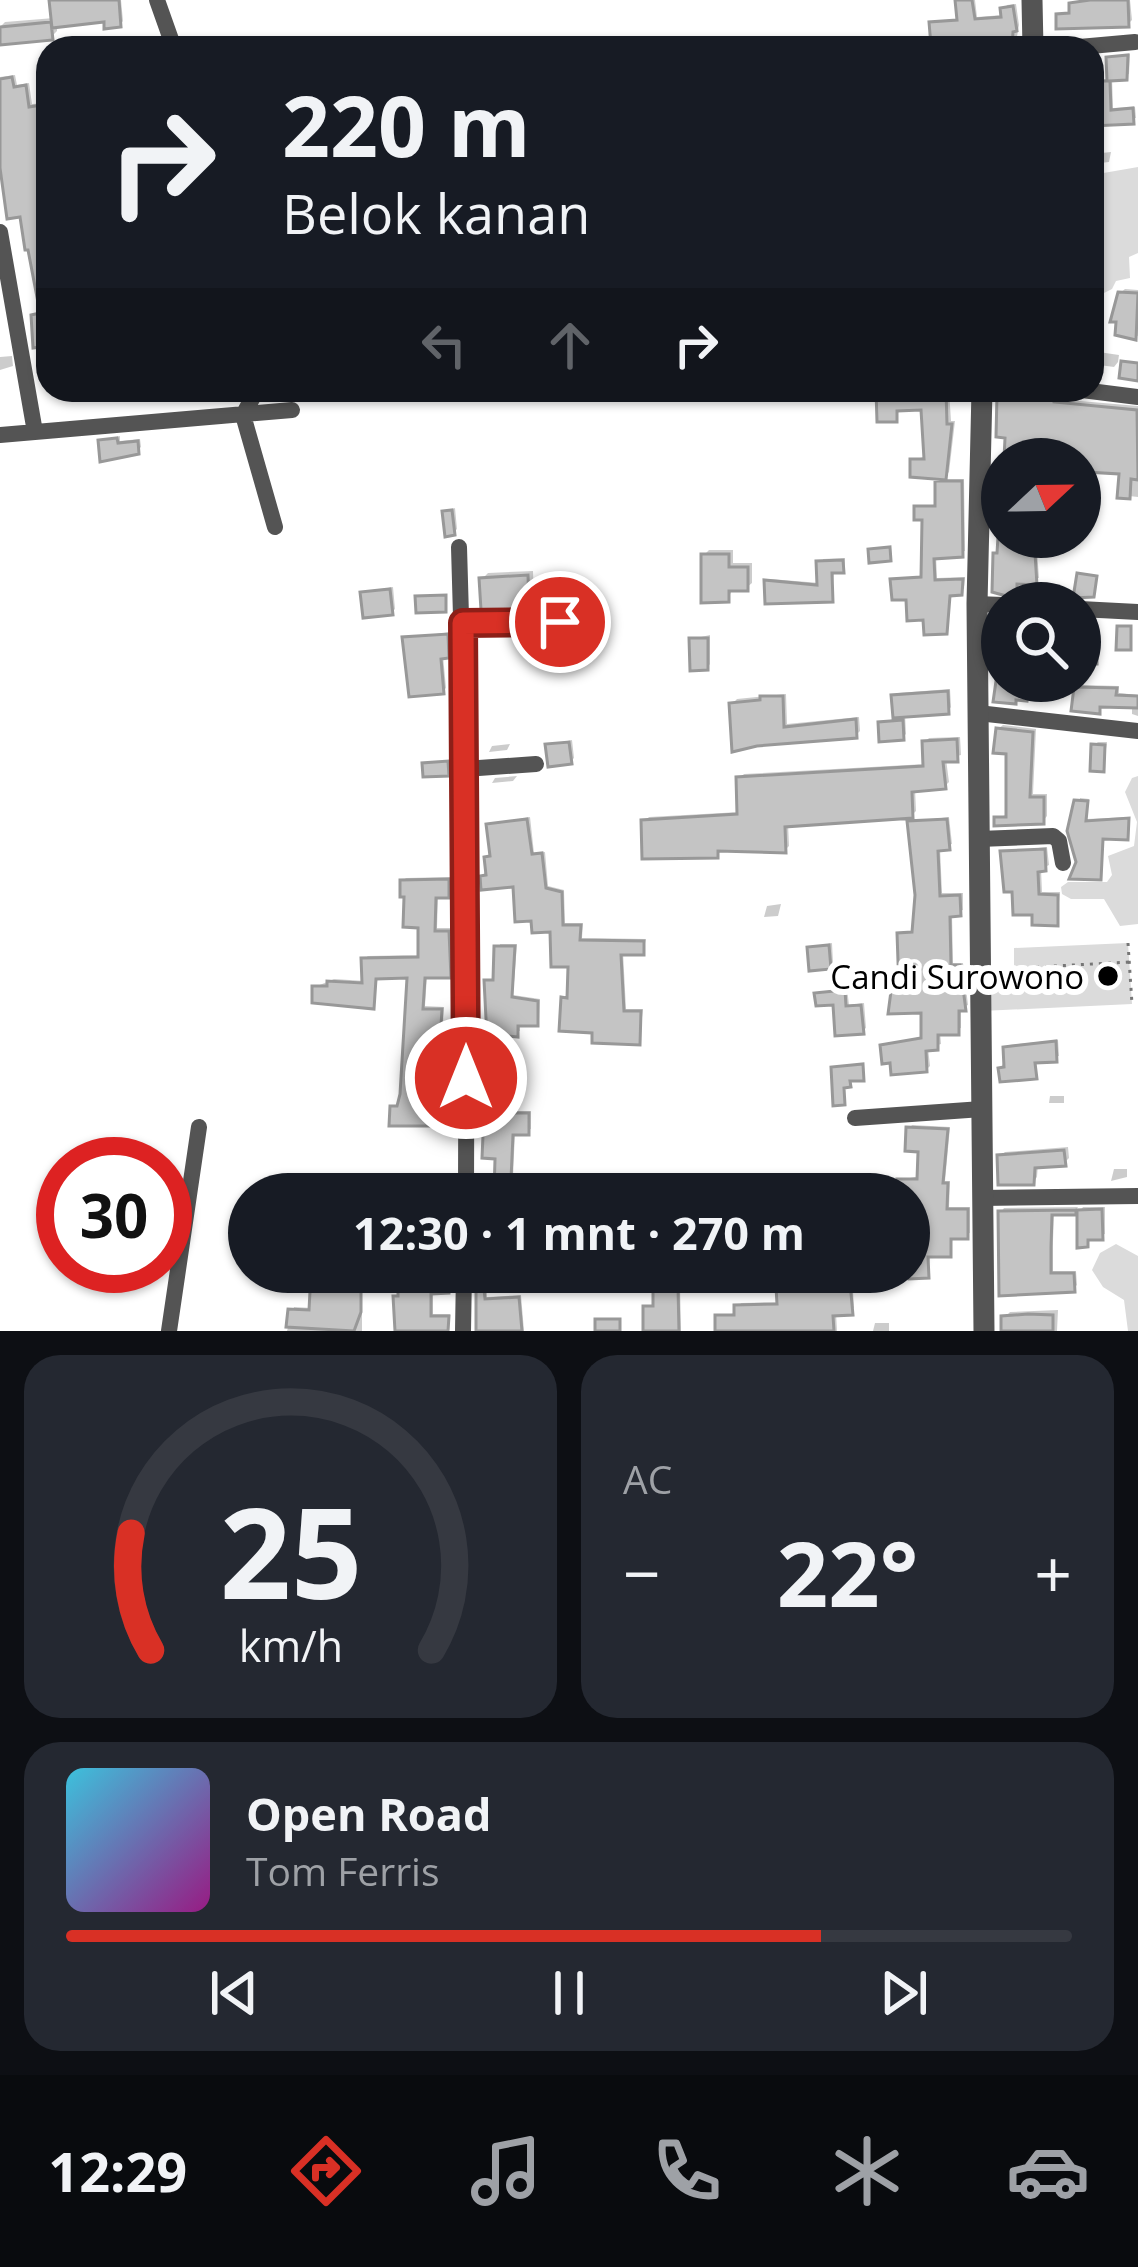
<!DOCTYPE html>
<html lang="id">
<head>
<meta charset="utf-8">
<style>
  body { margin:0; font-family:"Open Sans",sans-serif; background:#242831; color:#f1f3f6; height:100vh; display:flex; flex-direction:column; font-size:45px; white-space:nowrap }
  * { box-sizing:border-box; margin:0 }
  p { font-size:39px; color:#9ea1a6 }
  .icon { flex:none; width:66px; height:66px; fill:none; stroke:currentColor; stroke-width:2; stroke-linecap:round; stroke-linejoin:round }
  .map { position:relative; height:1331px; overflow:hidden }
  .panel { display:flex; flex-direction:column; gap:24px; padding:24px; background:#0d0f14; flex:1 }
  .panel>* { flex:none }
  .hud { position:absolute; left:36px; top:36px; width:1068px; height:366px; border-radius:36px; box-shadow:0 3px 9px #0004; background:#171b24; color:#f1f3f6; overflow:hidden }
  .needle { width:78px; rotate:68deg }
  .controls { position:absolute; left:981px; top:438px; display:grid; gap:24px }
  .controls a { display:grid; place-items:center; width:120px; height:120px; border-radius:50%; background:#171b24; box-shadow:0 3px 9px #0004; font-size:60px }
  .speed { position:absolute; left:36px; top:1137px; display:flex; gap:24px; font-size:60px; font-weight:700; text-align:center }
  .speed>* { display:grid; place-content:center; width:156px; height:156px; border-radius:50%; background:#171b24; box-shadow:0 3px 9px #0004; line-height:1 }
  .speed .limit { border:18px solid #d22; background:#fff; color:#111 }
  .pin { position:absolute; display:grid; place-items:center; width:102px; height:102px; color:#fff; margin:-51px; border:6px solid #fff; border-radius:50%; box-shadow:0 3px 12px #0007 }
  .me { position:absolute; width:132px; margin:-66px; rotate:0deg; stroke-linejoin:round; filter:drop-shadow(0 0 9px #0008) }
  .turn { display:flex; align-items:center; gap:42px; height:252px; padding:0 48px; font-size:54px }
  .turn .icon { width:156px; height:156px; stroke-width:2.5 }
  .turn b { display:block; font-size:84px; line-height:102px }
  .lanes { display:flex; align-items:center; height:114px; padding:0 48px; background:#0003; justify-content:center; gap:60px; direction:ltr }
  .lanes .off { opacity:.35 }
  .big { font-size:90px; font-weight:700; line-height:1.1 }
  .panel .tile { flex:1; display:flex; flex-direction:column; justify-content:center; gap:18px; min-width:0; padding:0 42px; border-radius:36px; background:#242831 }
  .panel .dial { align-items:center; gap:0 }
  .dial svg { height:312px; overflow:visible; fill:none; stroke:#363941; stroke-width:7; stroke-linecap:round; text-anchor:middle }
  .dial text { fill:#f1f3f6; stroke:none }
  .song { display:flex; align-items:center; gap:36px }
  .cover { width:144px; height:144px; border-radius:18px; background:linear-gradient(135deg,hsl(190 70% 55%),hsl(310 70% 35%)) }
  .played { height:12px; border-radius:6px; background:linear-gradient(90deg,#d93025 75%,#363941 75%) }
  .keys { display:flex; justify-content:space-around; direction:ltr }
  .heat { display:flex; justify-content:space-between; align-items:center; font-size:66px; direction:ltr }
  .panel .tiles { flex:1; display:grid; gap:24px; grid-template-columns:1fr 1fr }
  .tile:last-child { grid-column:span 2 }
  .trip { position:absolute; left:228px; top:1173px; width:702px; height:120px; border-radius:60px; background:#171b24; box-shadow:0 3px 9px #0004; font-weight:700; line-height:120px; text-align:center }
  .dock { display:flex; height:192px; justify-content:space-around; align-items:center; background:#090b0e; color:#9ea1a6 }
  .dock .icon { width:84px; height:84px }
  .dock .on { color:#d93025 }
  .dock b { font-size:54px; color:#f1f3f6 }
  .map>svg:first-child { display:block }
  .green { fill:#dbdbdb }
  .shadow { fill:#0003 }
  .building { fill:#c4c4c4; stroke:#989898; stroke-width:3 }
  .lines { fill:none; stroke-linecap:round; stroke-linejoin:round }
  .path { stroke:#767676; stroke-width:3; stroke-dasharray:3 6; stroke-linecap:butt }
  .minor { stroke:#545454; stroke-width:16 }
  .tertiary { stroke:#545454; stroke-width:21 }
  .route-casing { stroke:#8d1f18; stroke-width:30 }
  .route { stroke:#d93025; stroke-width:21 }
  .poi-dot { fill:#000; stroke:#fff; stroke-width:4.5 }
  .labels { text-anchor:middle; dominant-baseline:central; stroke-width:12; stroke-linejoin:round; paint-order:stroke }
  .poi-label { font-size:33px; fill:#000; stroke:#fff; text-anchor:end }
</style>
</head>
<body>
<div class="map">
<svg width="1138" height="1331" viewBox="0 0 1138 1331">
  <rect width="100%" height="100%" fill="#fff"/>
  <path class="green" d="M1138,167V253L1129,257L1130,278L1116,281L1112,289L1102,294L1099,319L1092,321V175Z
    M1138,776V924L1120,926L1104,899H1071L1062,894L1061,887L1068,882H1107L1112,875L1108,856L1134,846L1137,822L1125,792L1132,778Z
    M1128,943L1132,1004L982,1011L980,970L1014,968V948Z
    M1116,1244L1138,1256V1331H1128L1124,1300L1103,1287L1092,1270L1100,1253Z"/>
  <path class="shadow" d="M52,0H121L123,21L120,25L106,19L57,24V31L51,37L0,41V27L5,22L54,18Z
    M959,0H975L977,17L1003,15L1007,5L1016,4L1019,25L1015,48H960L959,41L932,24L960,18Z
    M1130,0L1132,20L1128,24L1059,15L1072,11L1075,1Z
    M1130,54L1129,74L1112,78L1113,108L1135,107L1136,118L1092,123V80L1110,79L1109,59Z
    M15,75L17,85L29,83L32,104L48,103V138L44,141L48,163V362H44L34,316L42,312L22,214L0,159V77Z
    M1111,152L1109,162L1092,164V154Z
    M1125,289L1138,290V336L1118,332L1120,293Z
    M1092,351L1119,355L1118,362L1114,367L1092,364Z
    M12,356L13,366L0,370V357Z
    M879,390H949L951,421H955L949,472L942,479H964L965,551L936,555L937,578L965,577L964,589L952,593L945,631L926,616L893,580L924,575L925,517L917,508L938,504V482L944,476L913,460L927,456L923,407L900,408L896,419Z
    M1057,390V399L1138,406V497L1120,495L1122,471L1080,465V459H1007L1008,435L1000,395L1004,391Z
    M120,436V441L140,439L141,447L137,451L101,441Z
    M455,508L457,529L454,532L445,512Z
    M1001,537H1036L1039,578L1019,581L1016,596L1001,550Z
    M709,550H733V563H752V583L746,588H733L728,599L704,555Z
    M845,558V567L834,570L832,599L767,582L770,579L820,583L823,559Z
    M533,571L534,600L528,606L482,579L488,573Z
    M393,587L395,609L392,612L363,593Z
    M451,632L452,652L443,656L446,688L443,691L405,638Z
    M1002,633V681H1031L1029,694L1015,701L996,699L998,636Z
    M710,635V664L707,668L692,639Z
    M1080,638L1099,639L1095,661H1080Z
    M1081,685L1119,686V693L1138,695V716L1132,714V705L1103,704L1099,711L1077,688Z
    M950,689L951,707L948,711L905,714L906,734L903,737L881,723L896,718L894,697L898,693Z
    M786,694L787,724L859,717L860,731L856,735L735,748L732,704L737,699Z
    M1003,725L1036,729L1033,794H1047V816L1043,821L997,818L1009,814V751L998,729Z
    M960,737L961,755L946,759L949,782L945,786L915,788L916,811L912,815L788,823L789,846L785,850L721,848L717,855L645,821L649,817L740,812V778L744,774L926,764L925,742L929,738Z
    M572,740L574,758L570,762L549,745Z
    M1098,742H1107L1103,769L1094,745Z
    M510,744L507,750L489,752L492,746Z
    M517,776L513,781L492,783L495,778Z
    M1080,798L1089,799L1087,819L1130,817L1127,837L1104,836L1100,877L1079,862Z
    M530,817L534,853L545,852L548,886L564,890L565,923H583L582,938L646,939L643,952H623L626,1009H643L639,1042L595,1030L564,998L570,995L571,964L553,929L533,918L516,883L483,877L490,855L489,825Z
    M949,817L952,844L940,848L942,893H963V910L952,914L953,963H963L968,1005L961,1008V1028L940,1032L941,1044L928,1048L930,1066L926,1070L892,1060L883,1046L924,1036V1009L894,992L902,988L900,934L915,930L918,895L910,822Z
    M1047,847L1049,865L1041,869L1042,892H1060L1057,923L1035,912L1015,889L1003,852Z
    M451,877V892L438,895L437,928H452L453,971L450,975H427L425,1006L444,1007L437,1120L434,1123L393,1108L400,1104L410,975L378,976L373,1006L315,987L334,979L365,981L364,959L368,956L421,955V925L403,881L406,878Z
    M781,904L778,916L764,917L767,906Z
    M832,943L833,963L830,966L810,948Z
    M500,944H517L513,995L540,999L539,1020L520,1023V1031L510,1033V1057H515L512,1075L488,981L496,978Z
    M847,988L849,1005L864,1003L866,1028L862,1031L836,1002L817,994Z
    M1058,1040L1059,1056L1037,1060L1035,1076L1001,1069L1009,1045Z
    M1050,1096H1064V1103H1049Z
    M490,1111H531V1129L515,1132L513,1177H517L516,1194H499L497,1156L487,1115Z
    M912,1125L950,1127L945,1181H950L949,1207H970V1233L953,1236L950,1254H930L928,1275L899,1276V1272H909V1194H901L900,1180L920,1176L921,1149L909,1129Z
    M1068,1147L1069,1158L1064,1163L1038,1164L1037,1177L1033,1182L1000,1156L1005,1152Z
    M1114,1169H1127V1177L1111,1181Z
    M308,1190H409L419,1194H305Z
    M1078,1207L1075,1212H1054L1053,1241V1271H1076L1077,1285L1073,1289L1002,1293L1001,1212L1004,1208Z
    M1083,1207H1105V1234L1090,1238L1087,1244L1080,1211Z
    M315,1272H335V1279L362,1280V1331H275H287L294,1307L312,1308Z
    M403,1272H451V1287L433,1291V1314H450L449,1331H397V1297Z
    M839,1272H852L854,1308L836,1313L837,1331H718V1316L737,1313L741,1303L780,1302L782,1285L839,1280Z
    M680,1286L681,1331H646V1307L656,1304V1292Z
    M483,1287H487V1297L521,1295L524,1331H479V1291Z
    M1058,1310L1057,1331H1031L1004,1318L1010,1312Z
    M875,1323H889V1331H873Z"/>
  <path class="building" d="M49,0H119L121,27L104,29V22L52,28Z
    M955,0H972L975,19L1001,17L1000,8L1013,6L1017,31L1013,32L1012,48L931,46L929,22L957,20Z
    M1090,0H1128L1129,27L1056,29V14L1069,13V3Z
    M51,22L53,40L0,45V27Z
    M1128,55L1127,80L1110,81L1111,110L1133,108L1134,124L1092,126V81H1107L1106,57Z
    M12,77L14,87L26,85L29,107L48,104V125L44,126L47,143L41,144L48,181V227H44L48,251V346L33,348L31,315L40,313L28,250H25L20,217L7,219L0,168V79Z
    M1118,292L1138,293L1136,340L1115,335L1116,322H1110Z
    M1121,361L1138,363V381L1119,378Z
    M876,390H946L947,424H952L946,480L910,477V459H924L921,410L897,411V422H877Z
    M1029,392L1054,393V402L1137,410L1138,480L1131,479L1130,499L1117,498L1119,474L1086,472V468H1080V459H1004L1005,438L996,437L997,394Z
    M117,438L118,443L138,441L139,454L100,462L98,440Z
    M935,481H962L963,557L934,559L935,580L963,579L962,595L950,596L947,634L924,635L923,620L907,621L906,600H892L890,579L921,577L922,520H914V506H935Z
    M452,510L455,535L445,537L442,511Z
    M998,537L1034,538L1037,585L1017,584V599L992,592L993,553H997Z
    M890,547L891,561L869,563L868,549Z
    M701,554H729V567H748V591H729V602L701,603Z
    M843,560L844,573H832L833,602L765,604L764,580L817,585L816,561Z
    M1077,573L1097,576L1094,597L1073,598Z
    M528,575L529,609L481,610L479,578Z
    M390,589L393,615L363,618L360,592Z
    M446,595V612L416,613L415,596Z
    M1117,626H1131V650H1116Z
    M448,634L449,658L441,659L444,694L409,697L402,637Z
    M689,638H708V670L690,671Z
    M1080,641L1097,642V664H1080Z
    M996,681H1028L1027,701L1016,700V704L993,702Z
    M1074,687L1117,688L1116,695L1138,696V708L1100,707V714L1071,711Z
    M948,691L949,714L893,718L891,695Z
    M760,696H783L784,727L856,719L857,738L757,746L732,752L729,703L760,700Z
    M903,720L904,740L879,742L878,722Z
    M996,728L1033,732L1030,797H1044V824L994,826V817H1006V754L993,753Z
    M957,739L958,762H943L946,789L912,792L913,818L785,827L786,853L718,851V858L642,859L641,820L737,814L736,777L923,766L922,741Z
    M569,742L572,764L548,767L545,744Z
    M1091,744L1105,745L1104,772L1090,771Z
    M448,761L449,776L423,777L422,763Z
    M1074,800L1088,801L1086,821L1129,818L1128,840L1103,839L1101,880L1069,879L1076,862L1067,831Z
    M527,819L532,854L542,853L546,888L562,892L563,925H581L580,940L644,941V955H621L624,1011H641L640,1045L592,1043V1033L559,1031L561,997L567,998L568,967H551L550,932L532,933L531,921L515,922L513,887L481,890L480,876L486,875L484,857L490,856L486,824Z
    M947,819L950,850L938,851L940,896L960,895L961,916L950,917L951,965H960L966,1011H959V1035H938V1050L926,1051L927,1072L891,1075L890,1063L882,1064L880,1045L921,1038V1013L888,1014L891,991L899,990L897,933L912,932L915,895L907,821Z
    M1045,849L1046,871L1038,872L1039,894L1058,895V926L1032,925V915H1013L1012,892H1004L1000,851Z
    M449,879V898H436L435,931H449L451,978H425L423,1009H442L435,1126H389L390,1106H397L400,1094L407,978L376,979L374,1009L312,1003V986H327V981L362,983L361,958L418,957V928L403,927L404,897H400V880Z
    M829,945L831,969L809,971L807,947Z
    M494,946H515L512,997L538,1001V1026H518V1037L508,1036L509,1059H514L513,1078L489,1077L484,980H493Z
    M845,990L846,1006L861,1005L864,1034L835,1036L833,1005L816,1006L814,993Z
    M1056,1041L1057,1062L1035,1063L1037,1079L1000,1082L998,1068L1004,1067L1003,1047Z
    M863,1064L864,1081H850L851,1087L844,1088L845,1105L833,1106L831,1067Z
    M484,1113H529V1135H513L511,1179H514V1194H494L495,1159L482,1158Z
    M906,1127L948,1129L943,1183H948L947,1209H968V1239H951V1257H928L929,1278L909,1279V1194H898L897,1179H917L918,1152L905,1151Z
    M1064,1150L1066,1166L1035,1168L1034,1185H998L997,1155Z
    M1102,1209L1103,1240H1088V1247L1077,1248V1210Z
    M1076,1210V1215H1052L1051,1247V1273H1074L1075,1292L999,1296L998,1211Z
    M311,1272L333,1273V1281L361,1282V1312L354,1331L286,1327L288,1309L309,1310Z
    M449,1272V1293L431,1294V1316H449L448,1331H395L393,1296H398V1273Z
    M836,1272H849L853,1315L833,1316L834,1331H715V1315H734V1305L777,1304L776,1287L836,1282Z
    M678,1287L679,1331H643V1306H653V1291Z
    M476,1289H484L485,1299L519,1297L522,1331H476Z
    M1028,1314L1053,1315V1331H1001V1316Z
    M595,1319H620V1331H595Z"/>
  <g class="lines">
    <path class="path" d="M1128,943L1132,1004
      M1000,969L1129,962"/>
    <path class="minor" d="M157,0L174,48
      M1068,48L1135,42
      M0,232L35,432
      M257,390L243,415L275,527
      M1082,390L1138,397
      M0,435L292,410
      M459,547L467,824L466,1194
      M977,604L1002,605
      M1080,609L1138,612
      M463,623L560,621
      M978,713L1138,731
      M465,769L536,764
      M979,839L1053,836L1059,841L1063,863
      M855,1118L982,1109
      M981,1198L1138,1196
      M169,1331L199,1127
      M463,1331L464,1272"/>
    <path class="tertiary" d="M1032,0L1033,48
      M982,390L977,604L984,1331"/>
  </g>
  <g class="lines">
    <g class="route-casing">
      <path id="route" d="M466,1078L463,623L560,622"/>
    </g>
    <use href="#route" class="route"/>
  </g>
  <circle class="poi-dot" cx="1108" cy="976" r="12"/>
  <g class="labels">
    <g class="poi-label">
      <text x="1084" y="976">Candi Surowono</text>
    </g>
  </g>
</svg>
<div class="controls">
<a><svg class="needle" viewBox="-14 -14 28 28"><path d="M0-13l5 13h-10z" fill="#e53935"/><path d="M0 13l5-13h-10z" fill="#9ea1a6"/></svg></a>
<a><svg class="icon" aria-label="search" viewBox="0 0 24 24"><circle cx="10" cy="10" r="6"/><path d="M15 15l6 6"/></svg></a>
</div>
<div class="speed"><div class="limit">30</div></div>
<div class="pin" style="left:560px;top:622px;background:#d93025"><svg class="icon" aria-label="arrive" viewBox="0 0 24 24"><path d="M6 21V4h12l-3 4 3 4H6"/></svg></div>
<svg class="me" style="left:466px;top:1078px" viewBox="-20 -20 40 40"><circle r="17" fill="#d93025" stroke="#fff" stroke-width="3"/><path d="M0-11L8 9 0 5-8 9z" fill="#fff"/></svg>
<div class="trip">12:30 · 1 mnt · 270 m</div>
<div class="hud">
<div class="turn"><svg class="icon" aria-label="right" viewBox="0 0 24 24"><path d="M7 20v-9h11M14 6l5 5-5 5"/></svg><div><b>220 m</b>Belok kanan</div></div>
<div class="lanes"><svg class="icon off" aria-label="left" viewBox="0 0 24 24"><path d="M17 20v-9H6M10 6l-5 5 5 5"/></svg><svg class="icon off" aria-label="ahead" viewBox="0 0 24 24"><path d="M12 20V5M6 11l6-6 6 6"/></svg><svg class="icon" aria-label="right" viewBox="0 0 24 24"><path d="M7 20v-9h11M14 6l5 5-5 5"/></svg></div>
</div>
</div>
<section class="panel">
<div class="tiles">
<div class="tile dial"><svg viewBox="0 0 100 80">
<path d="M14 69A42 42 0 1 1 86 69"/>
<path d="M14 69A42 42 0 0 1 9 39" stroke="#d93025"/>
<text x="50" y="56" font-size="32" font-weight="700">25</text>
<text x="50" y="72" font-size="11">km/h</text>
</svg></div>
<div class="tile"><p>AC</p>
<div class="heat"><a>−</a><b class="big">22°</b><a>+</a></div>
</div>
<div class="tile">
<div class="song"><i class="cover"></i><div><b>Open Road</b><p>Tom Ferris</p></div></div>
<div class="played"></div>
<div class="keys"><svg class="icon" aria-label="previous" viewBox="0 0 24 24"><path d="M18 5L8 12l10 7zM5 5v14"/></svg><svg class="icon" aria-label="pause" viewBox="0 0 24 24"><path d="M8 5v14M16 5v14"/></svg><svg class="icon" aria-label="next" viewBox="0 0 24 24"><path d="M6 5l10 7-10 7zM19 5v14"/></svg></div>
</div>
</div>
</section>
<nav class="dock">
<b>12:29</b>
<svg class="icon on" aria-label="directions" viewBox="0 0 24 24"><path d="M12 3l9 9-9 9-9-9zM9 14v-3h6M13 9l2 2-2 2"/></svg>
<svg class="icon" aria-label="music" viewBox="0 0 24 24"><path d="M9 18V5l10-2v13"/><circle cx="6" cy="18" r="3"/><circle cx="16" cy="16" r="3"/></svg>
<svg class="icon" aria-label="phone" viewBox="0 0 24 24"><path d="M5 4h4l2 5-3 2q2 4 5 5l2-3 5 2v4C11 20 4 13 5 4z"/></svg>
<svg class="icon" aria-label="climate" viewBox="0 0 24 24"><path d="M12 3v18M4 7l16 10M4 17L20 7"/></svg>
<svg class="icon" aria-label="car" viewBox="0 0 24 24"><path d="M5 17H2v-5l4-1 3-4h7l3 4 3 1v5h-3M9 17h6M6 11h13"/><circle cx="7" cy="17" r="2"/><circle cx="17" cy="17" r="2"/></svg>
</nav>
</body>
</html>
